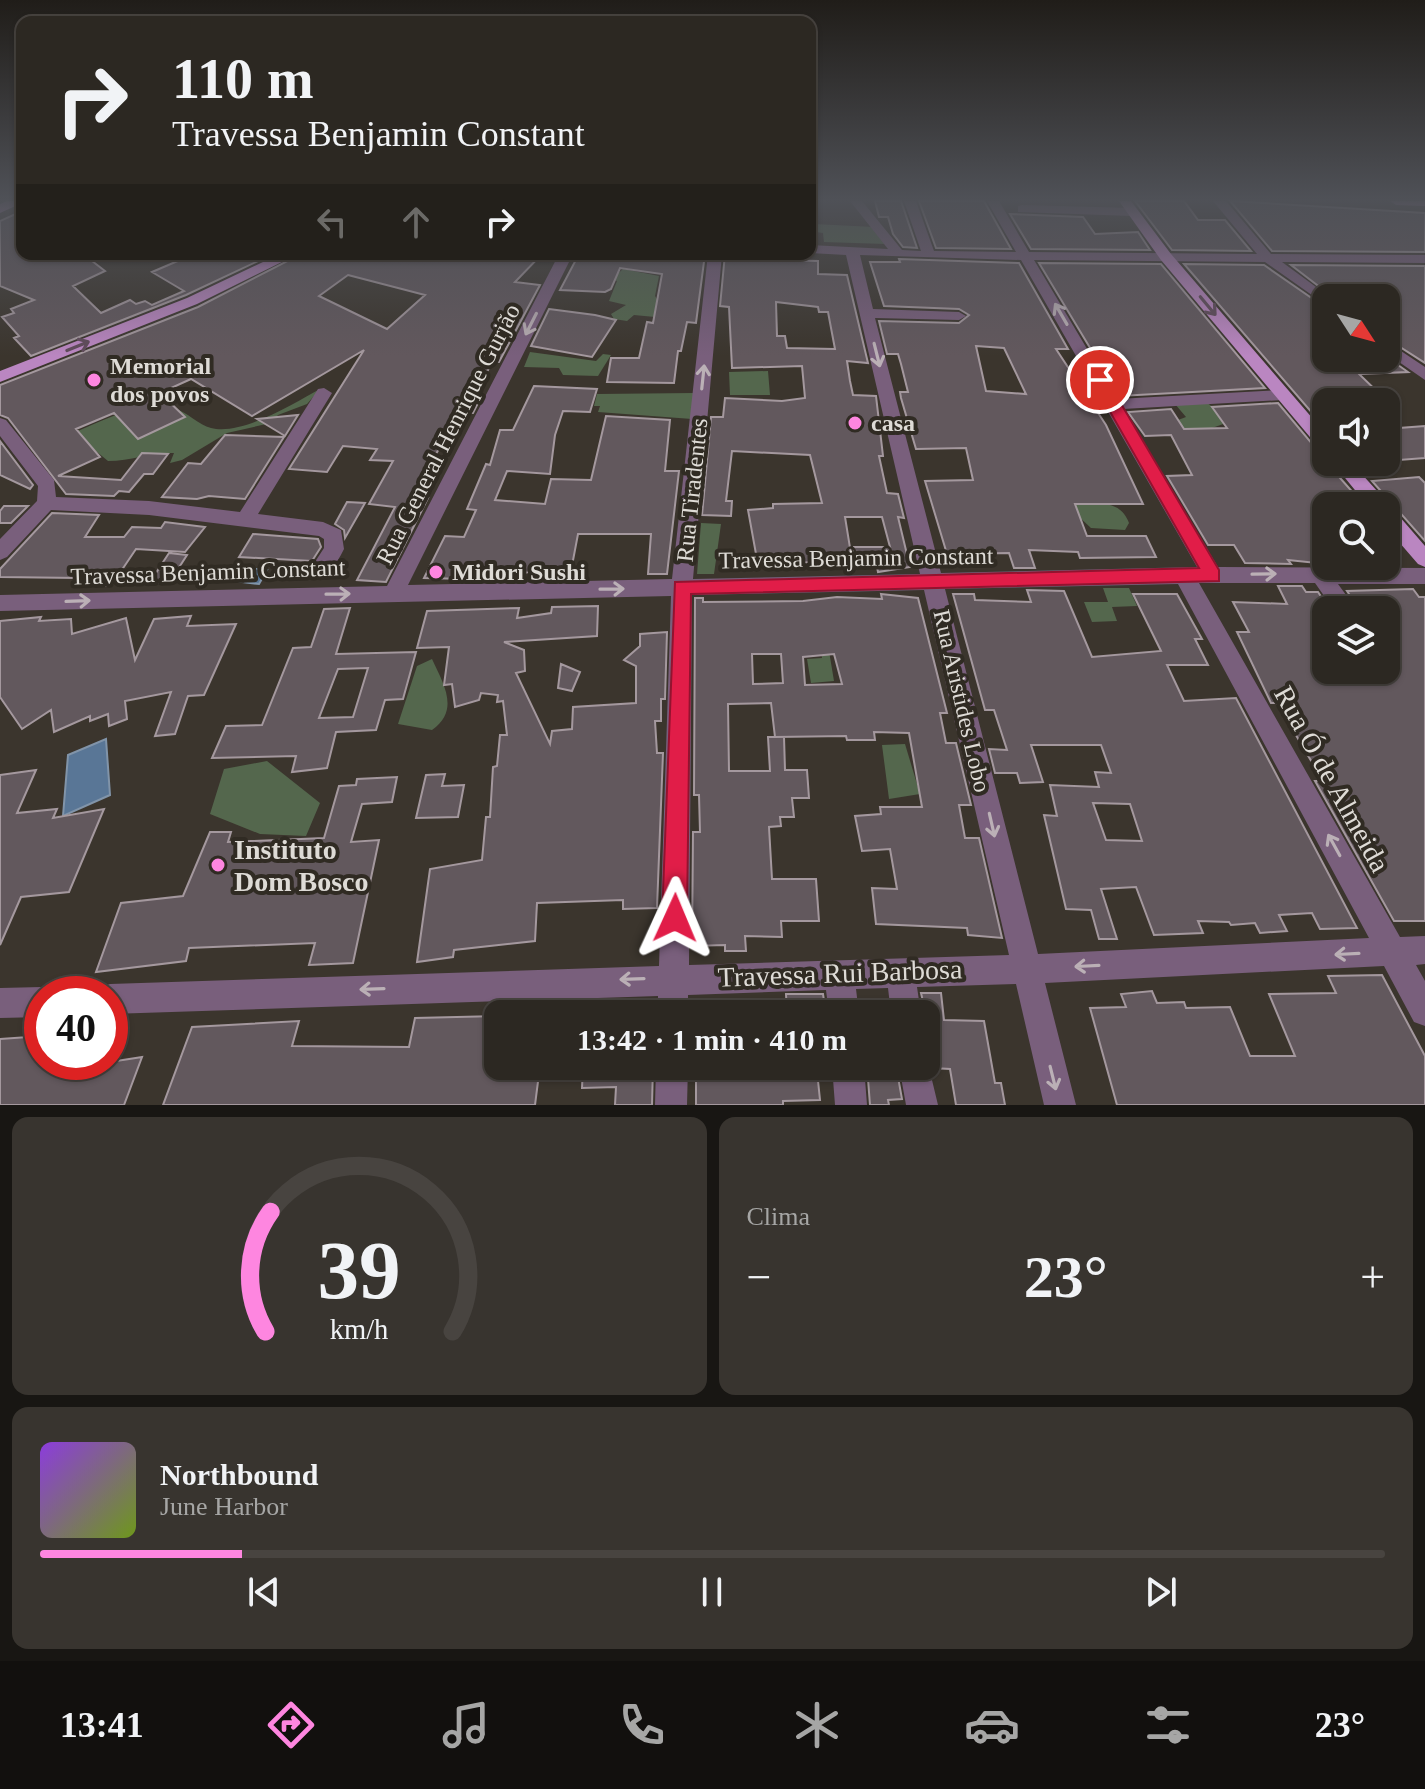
<!DOCTYPE html>
<html lang="pt">
<head>
<meta charset="utf-8">
<style>
  body { margin:0; font-family:Georgia,serif; background:#38342f; color:#f1f3f6; height:100vh; display:flex; flex-direction:column; font-size:30px; white-space:nowrap }
  * { box-sizing:border-box; margin:0 }
  p { font-size:26px; color:#a6a6a5 }
  .icon { flex:none; width:44px; height:44px; fill:none; stroke:currentColor; stroke-width:2; stroke-linecap:round; stroke-linejoin:round }
  .map { position:relative; height:1105px; overflow:hidden }
  .drawer { display:flex; flex-direction:column; gap:12px; padding:12px; background:#181613; flex:1 }
  .drawer>* { flex:none }
  .banner { position:absolute; left:16px; top:16px; width:800px; height:244px; border-radius:16px; box-shadow:0 2px 6px #0004,0 0 0 2px #484440; background:#2c2822; color:#f1f3f6; overflow:hidden }
  .needle { width:52px; rotate:126deg }
  .tools { position:absolute; left:1312px; top:284px; display:grid; gap:16px }
  .tools a { display:grid; place-items:center; width:88px; height:88px; border-radius:16px; background:#2c2822; box-shadow:0 2px 6px #0004,0 0 0 2px #484440; font-size:40px }
  .speed { position:absolute; left:24px; top:976px; display:flex; gap:16px; font-size:40px; font-weight:700; text-align:center }
  .speed>* { display:grid; place-content:center; width:104px; height:104px; border-radius:50%; background:#2c2822; box-shadow:0 2px 6px #0004,0 0 0 2px #484440; line-height:1 }
  .speed .limit { border:12px solid #d22; background:#fff; color:#111 }
  .pin { position:absolute; display:grid; place-items:center; width:68px; height:68px; color:#fff; margin:-34px; border:4px solid #fff; border-radius:50%; box-shadow:0 2px 8px #0007 }
  .me { position:absolute; width:88px; margin:-44px; rotate:1deg; stroke-linejoin:round; filter:drop-shadow(0 0 6px #0008) }
  .turn { display:flex; align-items:center; gap:28px; height:168px; padding:0 24px; font-size:36px }
  .turn .icon { width:104px; height:104px; stroke-width:2.5 }
  .turn b { display:block; font-size:56px; line-height:68px }
  .lanes { display:flex; align-items:center; height:76px; padding:0 24px; background:#0003; justify-content:center; gap:40px; direction:ltr }
  .lanes .off { opacity:.35 }
  .big { font-size:60px; font-weight:700; line-height:1.1 }
  .drawer .widget { flex:1; display:flex; flex-direction:column; justify-content:center; gap:12px; min-width:0; padding:0 28px; border-radius:16px; background:#38342f }
  .drawer .dial { align-items:center; gap:0 }
  .dial svg { height:208px; overflow:visible; fill:none; stroke:#484440; stroke-width:7; stroke-linecap:round; text-anchor:middle }
  .dial text { fill:#f1f3f6; stroke:none }
  .song { display:flex; align-items:center; gap:24px }
  .cover { width:96px; height:96px; border-radius:12px; background:linear-gradient(135deg,hsl(270 70% 55%),hsl(80 70% 35%)) }
  .played { height:8px; border-radius:4px; background:linear-gradient(90deg,#fe86e0 15%,#484440 15%) }
  .keys { display:flex; justify-content:space-around; direction:ltr }
  .heat { display:flex; justify-content:space-between; align-items:center; font-size:44px; direction:ltr }
  .drawer .tiles { flex:1; display:grid; gap:12px; grid-template-columns:1fr 1fr }
  .widget:last-child { grid-column:span 2 }
  .trip { position:absolute; left:484px; top:1000px; width:456px; height:80px; border-radius:16px; background:#2c2822; box-shadow:0 2px 6px #0004,0 0 0 2px #484440; font-weight:700; line-height:80px; text-align:center }
  .tabs { display:flex; height:128px; justify-content:space-around; align-items:center; background:#12100e; color:#a6a6a5 }
  .tabs .icon { width:56px; height:56px }
  .tabs .active { color:#fe86e0 }
  .tabs b { font-size:36px; color:#f1f3f6 }
  .map>svg:first-child { display:block }
  .green { fill:#54674d }
  .water { fill:#597696; stroke:#8194a9; stroke-width:2 }
  .building { fill:#62585d; stroke:#a4989e; stroke-width:2; fill-rule:evenodd }
  .lines { fill:none; stroke-linecap:round; stroke-linejoin:round }
  .minor { fill:#795f7c; fill-rule:evenodd }
  .major { fill:#ba86c1; fill-rule:evenodd }
  .oneway { stroke:#604b5a }
  .oneway2 { stroke:#bbb0b6 }
  .route { fill:#e11d48; stroke:#92132f; stroke-width:2 }
  .poi-dot { fill:#fe86e0; stroke:#302b23; stroke-width:3 }
  .labels { text-anchor:middle; dominant-baseline:central; stroke-width:8; stroke-linejoin:round; paint-order:stroke }
  .poi-label { font-size:24px; font-weight:bold; fill:#dedbd6; stroke:#302b23; text-anchor:start }
  .street-label { font-size:24px; fill:#dedbd6; stroke:#302b23 }
  .near-street-label { font-size:28px; fill:#dedbd6; stroke:#302b23 }
  .near-poi-label { font-size:28px; font-weight:bold; fill:#dedbd6; stroke:#302b23; text-anchor:start }
</style>
</head>
<body>
<div class="map">
<svg width="1425" height="1105" viewBox="0 0 1425 1105">
  <rect width="100%" height="100%" fill="#3b352d"/>
  <path class="green" d="M814,224L874,227L886,244L824,242L823,233L816,232Z
    M623,269L659,276L655,296L663,308L655,317L634,315L627,321L614,319L611,314L626,305L609,301L617,281L612,279Z
    M530,352L596,361L603,354L611,355L598,376L563,375L559,368L524,367Z
    M768,371L770,395H730L729,372Z
    M320,389L307,404L278,415L271,423L227,433L182,460L170,463L174,453C151,452 132,461 108,461L74,433C99,422 147,398 174,408C187,412 199,425 211,428C242,436 294,403 320,389Z
    M694,393L692,419L598,412L600,406H594L597,394Z
    M1206,402L1222,414L1226,423L1212,428L1184,429L1178,420L1186,417L1175,404Z
    M1076,504C1098,504 1120,499 1129,523L1125,530L1091,528L1076,514Z
    M701,523L721,524L714,574H697Z
    M1103,588H1129L1137,606L1112,607L1117,621L1092,622L1084,602H1108Z
    M829,651L834,681L811,683L807,659L822,658L821,652Z
    M432,659C444,685 460,710 432,730L398,724L417,666Z
    M905,744L920,794L889,799L882,745Z
    M267,761L320,803L306,836L260,834L210,814L224,769Z"/>
  <path class="water" d="M227,566L267,570L259,584L218,579Z
    M106,739L110,795L63,816L68,755Z"/>
  <path class="building" d="M875,201H901L917,248L903,247L893,234L888,217H879Z
    M919,201H984L1011,249L936,248Z
    M1135,201H1184L1198,220H1225L1251,251L1172,250Z
    M1230,201L1425,213V252L1272,251Z
    M22,211V254H83L105,271L73,286L101,313L130,300L136,304L145,301L152,305L184,291L152,272L194,254H273L186,295L31,356L14,338L19,336L2,317L14,313L11,309L34,300L0,286V221Z
    M1010,214L1083,217L1095,234L1138,232L1150,250L1031,249Z
    M301,254H542L515,282L540,285L499,362L492,361L475,399H480L473,413L460,412L412,496L428,498L386,582L357,580L395,507L369,504L393,461L370,460L377,449L343,446L327,472L289,469L364,350L252,416L191,379L160,393L185,417L138,439L114,413L76,429L100,457L58,476L121,480L142,453L168,454L153,474H144L129,492L119,491L114,496L66,494L8,418L0,415V385L198,307ZM348,275L425,295L387,329L319,296Z
    M579,254H705L696,323L687,322L681,351H678L674,383L607,382L611,358H639L647,322L653,323L662,274L620,268L611,289L605,292L560,290Z
    M725,254H779V260L818,261V274L847,275L868,363L847,361L850,381L853,395L876,396L883,456H879L887,493L898,494L904,518L898,517L910,567L878,572L877,567H855L854,547H890L882,517H845L852,560L758,565L748,510L773,508V504L822,503L810,455L732,451L726,501H732L731,516L702,515L711,417H723L725,398L782,401L805,398L802,366L732,368L729,307L720,306ZM776,302L818,307L819,312H828L835,349L787,348L785,336H777Z
    M899,259L1019,263L1068,349H1056L1106,425L1143,504H1075L1087,536H1146L1156,557L1080,558L1078,552L1029,550L1035,568H1014L1009,553L947,554L925,481L973,480L966,448L916,449L901,398L900,392H908L901,364L898,354H887L879,321L959,323L969,315L959,309L884,306L870,262H900ZM976,346L1004,348L1026,394L986,391Z
    M1039,263L1161,264L1265,388L1119,396Z
    M1184,264L1264,265L1326,308V358H1388L1408,372L1359,374L1388,402H1326V429Z
    M1291,265L1425,266V363L1386,338V298H1334Z
    M549,309L595,315L616,320L592,357L531,346Z
    M534,386L597,389L590,412L563,411L555,435L550,474L507,471L495,500L545,504L551,479L591,480L606,416L670,420L665,471H679L667,574H648L651,534H578L571,571L514,573L512,580L424,578L445,536L464,537L476,510L467,509L486,464L490,465L500,430H513Z
    M1278,403L1318,451L1326,454V462L1364,505L1326,506V564L1288,560L1291,564L1245,563L1234,545H1208L1167,476L1192,475L1171,435L1145,436L1128,412L1171,409L1184,429L1227,428L1212,407Z
    M298,415L285,436L257,419Z
    M1425,426V458L1386,461V429Z
    M225,435L284,437L245,499L209,496L197,499L162,497L188,463L201,464Z
    M0,441L33,485L30,489L0,475Z
    M1419,477L1425,483V541L1372,481Z
    M347,502L365,503L345,538L344,530L335,524Z
    M4,506H28L11,523H0V511Z
    M52,513L99,515L85,537H124L132,527L161,528L165,522L205,527L185,552L136,549L111,586H73L78,578L0,577V569Z
    M253,534L318,539L321,547L312,561L239,557Z
    M169,553L187,555L169,583L150,582Z
    M1278,586H1302L1306,592H1318L1330,610H1326V670H1386V610H1360L1347,591L1413,589L1419,597H1425V921H1394L1315,781H1323L1277,703H1271L1237,632H1249L1233,602L1287,604Z
    M1027,590L1064,591L1092,657L1161,651L1133,594H1177L1202,639H1195L1208,665H1167L1184,701L1236,698L1357,928L1320,929L1312,913L1279,915L1287,931L1260,933L1255,923L1231,925L1229,922L1198,921L1203,933L1154,935L1136,887L1101,889L1117,939H1099L1091,910L1066,909L1044,815L1057,816L1050,785L1099,787L1095,772L1111,773L1101,745H1031L1043,782L1020,783L1017,773H995L989,749L1007,750L994,710H985L953,594H974L975,600L1031,602ZM1093,803L1130,804L1142,841L1106,840Z
    M881,594L918,598L947,713H940L946,743H956L971,805H959L965,838H979L1002,938L968,935L967,928L876,924L872,888L897,889L890,849L862,851L855,816L881,814L880,807H922L909,733L874,732L875,740H847L846,736L775,737L771,703L728,704L729,771H770L768,737H784L785,770H807L809,798H792L794,817H780L781,826L769,827L772,879H816L819,921H781L782,937L745,936L746,951H725V945L692,946L693,832H700L699,795H694L695,598H703V602L803,601L837,597L882,599ZM752,654H781L783,683L753,684ZM834,654L842,684L805,685L803,657Z
    M598,606L597,636L504,642L524,650L525,671L516,673L550,744L552,731L572,729L573,707L636,703V666L624,660L640,646V634L667,632L665,699H661V721H655L657,753H663L657,908L623,909V900L537,903L535,941L454,950L453,957L417,962L430,869L482,860L486,817H490L493,767L497,766L500,735H507L503,701L497,702L498,695L481,693L479,700L455,707L452,684L444,685L449,647L417,648L427,611L519,608L517,618L551,613L552,607Z
    M350,608L336,654L416,652L403,699L385,700L376,730L336,732L327,768L292,772L296,756L212,758L226,726L262,725L293,648L311,647L324,609ZM368,668L353,717L319,718L338,669Z
    M191,616L187,626L236,624L204,695L188,696L175,734L155,736L171,692L125,701L127,719L109,726L108,714L90,721V716L54,732L51,710L22,729L0,697V621L41,617L39,621L71,619L72,634L126,618L135,660L154,619Z
    M561,664L580,672L572,691L558,688Z
    M36,770L17,813L57,809L53,818L104,809L69,892L21,897L0,945V775Z
    M445,774L442,786L464,785L458,817L416,818L426,775Z
    M397,777L392,802L362,804L351,842L379,840L353,963L309,965L315,943L189,948L186,961L96,972L121,903L183,896L210,832H231L228,842L324,838L339,786L356,785L357,779Z
    M1382,975L1425,1056V1105H1117L1090,1008L1126,1007L1121,994L1152,991L1157,1003L1184,1002L1186,1008L1230,1007L1250,1056H1295L1269,994L1336,993L1328,976Z
    M921,993H941L944,1020L984,1021L995,1083H1001L1005,1105H956L950,1069L932,1068L926,1052V1014Z
    M786,994H823L826,1014H787Z
    M498,1016V1066H540L535,1105H163L192,1027L299,1021L292,1046L409,1047L415,1018Z
    M42,1036V1062H110L142,1057L124,1105H0V1039Z
    M583,1066H653L652,1105H615L616,1087L582,1088Z
    M770,1066V1072L817,1071L820,1100L783,1101V1105H696V1069Z
    M867,1066H896L902,1099L888,1100L889,1105H870Z"/>
  <g class="lines">
    <path class="minor" d="M850,201H862L902,250L921,251L904,201H916L934,251L1016,252L987,201H999L1029,252L1257,254L1213,201H1226L1271,254L1425,255V263L1282,262L1331,298H1326V305L1265,262L1034,260L1117,399L1282,390L1290,395L1282,400L1123,409L1218,567L1425,568V584H1338L1357,610H1334L1315,583H1199L1400,937L1425,936V964L1416,965L1425,981V1026L1414,1022L1384,966L1045,983L1076,1105H1044L1016,984L917,987L921,1014H891L888,988L856,989L859,1014H829L826,990L688,995V1014H658V996L110,1014V994H97L99,988L110,984L659,966L671,596L0,611V595L387,586L559,254H573L408,585L672,579L708,254H722L693,579L920,574L846,255L810,253V245L888,249ZM860,255L1021,260L1197,567L941,573L875,318L959,320L966,316L959,312L873,309ZM1178,584L1369,938L1038,954L945,589ZM924,590L1009,955L689,965L692,595Z
      M1022,205L1132,208L1138,212L1132,216L1018,212V206Z
      M1386,341L1425,367V380L1386,353Z
      M324,388L332,393L258,514L323,522L341,530L344,549C337,562 330,579 314,574L311,568L324,548V539L319,536L149,515L51,510L7,557L0,560V539L37,501L38,486L0,436V418L6,420L54,480L56,497L149,501L240,512L318,389Z
      M42,987L54,994H42V1017L0,1018V988Z
      M926,1055L938,1105H906L899,1066H926Z
      M656,1066H688L687,1105H655Z
      M832,1066H864L867,1105H835Z"/>
    <path class="major" d="M7,201H22V203L0,213V204Z
      M1119,201H1131L1171,254L1326,434V451L1320,449L1161,260Z
      M1390,201H1425V206L1396,205Z
      M280,254H298L197,304L0,382V371L187,298Z
      M1332,462H1351L1386,501L1388,508L1393,509L1425,546V567L1418,564L1386,527V506H1368Z"/>
  </g>
  <defs><path id="oneway-shaft" d="M-6 0H5M1.5-3L5.5 0L1.5 3" fill="none" stroke-width="1.6" stroke-linecap="round" stroke-linejoin="round" transform="scale(2)"/></defs>
  <g class="oneway">
    <use href="#oneway-shaft" transform="translate(1208 306) rotate(50)"/>
    <use href="#oneway-shaft" transform="translate(78 346) rotate(-22)"/>
  </g>
  <g class="oneway2">
    <use href="#oneway-shaft" transform="translate(1061 314) rotate(-120)"/>
    <use href="#oneway-shaft" transform="translate(531 324) rotate(117)"/>
    <use href="#oneway-shaft" transform="translate(877 355) rotate(76)"/>
    <use href="#oneway-shaft" transform="translate(703 377) rotate(-84)"/>
    <use href="#oneway-shaft" transform="translate(1264 574) rotate(-1)"/>
    <use href="#oneway-shaft" transform="translate(612 589) rotate(-1)"/>
    <use href="#oneway-shaft" transform="translate(338 594) rotate(-1)"/>
    <use href="#oneway-shaft" transform="translate(78 601) rotate(-2)"/>
    <use href="#oneway-shaft" transform="translate(992 825) rotate(77)"/>
    <use href="#oneway-shaft" transform="translate(1334 845) rotate(-119)"/>
    <use href="#oneway-shaft" transform="translate(1347 954) rotate(177)"/>
    <use href="#oneway-shaft" transform="translate(1087 966) rotate(177)"/>
    <use href="#oneway-shaft" transform="translate(632 979) rotate(178)"/>
    <use href="#oneway-shaft" transform="translate(372 989) rotate(178)"/>
    <use href="#oneway-shaft" transform="translate(1053 1078) rotate(76)"/>
  </g>
  <linearGradient id="sky" x2="0" y2="1"><stop stop-color="#201d19"/><stop offset="0.56" stop-color="#4f5157"/><stop offset="1" stop-color="#4f5157" stop-opacity="0"/></linearGradient>
  <rect width="1425" height="356" fill="url(#sky)"/>
  <path class="route" d="M1100,375L1107,380L1219,570V581L691,594L687,918L684,927L675,931L666,927L662,918L675,582L1199,568L1092,380Z"/>
  <g class="poi-dot">
    <circle cx="94" cy="380" r="8"/>
    <circle cx="855" cy="423" r="8"/>
    <circle cx="436" cy="572" r="8"/>
    <circle cx="218" cy="865" r="8"/>
  </g>
  <g class="labels">
    <g class="poi-label">
      <text x="110" y="366">Memorial<tspan x="110" dy="28">dos povos</tspan></text>
      <text x="871" y="423">casa</text>
      <text x="452" y="572">Midori Sushi</text>
    </g>
    <g class="street-label">
      <text transform="translate(448 434) rotate(-63)">Rua General Henrique Gurjão</text>
      <text transform="translate(692 490) rotate(-84)">Rua Tiradentes</text>
      <text transform="translate(856 558) rotate(-1)">Travessa Benjamin Constant</text>
      <text transform="translate(208 572) rotate(-2)">Travessa Benjamin Constant</text>
      <text transform="translate(962 701) rotate(77)">Rua Aristides Lobo</text>
    </g>
    <g class="near-street-label">
      <text transform="translate(1332 779) rotate(61)">Rua Ó de Almeida</text>
      <text transform="translate(840 973) rotate(-2)">Travessa Rui Barbosa</text>
    </g>
    <g class="near-poi-label">
      <text x="234" y="849">Instituto<tspan x="234" dy="32">Dom Bosco</tspan></text>
    </g>
  </g>
</svg>
<div class="tools">
<a><svg class="needle" viewBox="-14 -14 28 28"><path d="M0-13l5 13h-10z" fill="#e53935"/><path d="M0 13l5-13h-10z" fill="#a6a6a5"/></svg></a>
<a><svg class="icon" aria-label="sound" viewBox="0 0 24 24"><path d="M4 9h4l5-4v14l-5-4H4zM17 9q2 3 0 6"/></svg></a>
<a><svg class="icon" aria-label="search" viewBox="0 0 24 24"><circle cx="10" cy="10" r="6"/><path d="M15 15l6 6"/></svg></a>
<a><svg class="icon" aria-label="layers" viewBox="0 0 24 24"><path d="M12 4l9 5-9 5-9-5zM3 14l9 5 9-5"/></svg></a>
</div>
<div class="speed"><div class="limit">40</div></div>
<div class="pin" style="left:1100px;top:380px;background:#d93025"><svg class="icon" aria-label="arrive" viewBox="0 0 24 24"><path d="M6 21V4h12l-3 4 3 4H6"/></svg></div>
<svg class="me" style="left:675px;top:918px" viewBox="-20 -20 40 40"><path d="M0-17L14 15 0 8-14 15z" fill="#e11d48" stroke="#fff" stroke-width="4"/></svg>
<div class="trip">13:42 · 1 min · 410 m</div>
<div class="banner">
<div class="turn"><svg class="icon" aria-label="right" viewBox="0 0 24 24"><path d="M7 20v-9h11M14 6l5 5-5 5"/></svg><div><b>110 m</b>Travessa Benjamin Constant</div></div>
<div class="lanes"><svg class="icon off" aria-label="left" viewBox="0 0 24 24"><path d="M17 20v-9H6M10 6l-5 5 5 5"/></svg><svg class="icon off" aria-label="ahead" viewBox="0 0 24 24"><path d="M12 20V5M6 11l6-6 6 6"/></svg><svg class="icon" aria-label="right" viewBox="0 0 24 24"><path d="M7 20v-9h11M14 6l5 5-5 5"/></svg></div>
</div>
</div>
<section class="drawer">
<div class="tiles">
<div class="widget dial"><svg viewBox="0 0 100 80">
<path d="M14 69A42 42 0 1 1 86 69"/>
<path d="M14 69A42 42 0 0 1 16 23" stroke="#fe86e0"/>
<text x="50" y="56" font-size="32" font-weight="700">39</text>
<text x="50" y="72" font-size="11">km/h</text>
</svg></div>
<div class="widget"><p>Clima</p>
<div class="heat"><a>−</a><b class="big">23°</b><a>+</a></div>
</div>
<div class="widget">
<div class="song"><i class="cover"></i><div><b>Northbound</b><p>June Harbor</p></div></div>
<div class="played"></div>
<div class="keys"><svg class="icon" aria-label="previous" viewBox="0 0 24 24"><path d="M18 5L8 12l10 7zM5 5v14"/></svg><svg class="icon" aria-label="pause" viewBox="0 0 24 24"><path d="M8 5v14M16 5v14"/></svg><svg class="icon" aria-label="next" viewBox="0 0 24 24"><path d="M6 5l10 7-10 7zM19 5v14"/></svg></div>
</div>
</div>
</section>
<nav class="tabs">
<b>13:41</b>
<svg class="icon active" aria-label="directions" viewBox="0 0 24 24"><path d="M12 3l9 9-9 9-9-9zM9 14v-3h6M13 9l2 2-2 2"/></svg>
<svg class="icon" aria-label="music" viewBox="0 0 24 24"><path d="M9 18V5l10-2v13"/><circle cx="6" cy="18" r="3"/><circle cx="16" cy="16" r="3"/></svg>
<svg class="icon" aria-label="phone" viewBox="0 0 24 24"><path d="M5 4h4l2 5-3 2q2 4 5 5l2-3 5 2v4C11 20 4 13 5 4z"/></svg>
<svg class="icon" aria-label="climate" viewBox="0 0 24 24"><path d="M12 3v18M4 7l16 10M4 17L20 7"/></svg>
<svg class="icon" aria-label="car" viewBox="0 0 24 24"><path d="M5 17H2v-5l4-1 3-4h7l3 4 3 1v5h-3M9 17h6M6 11h13"/><circle cx="7" cy="17" r="2"/><circle cx="17" cy="17" r="2"/></svg>
<svg class="icon" aria-label="filters" viewBox="0 0 24 24"><path d="M4 7h16M4 17h16"/><circle cx="9" cy="7" r="2"/><circle cx="15" cy="17" r="2"/></svg>
<b>23°</b>
</nav>
</body>
</html>
